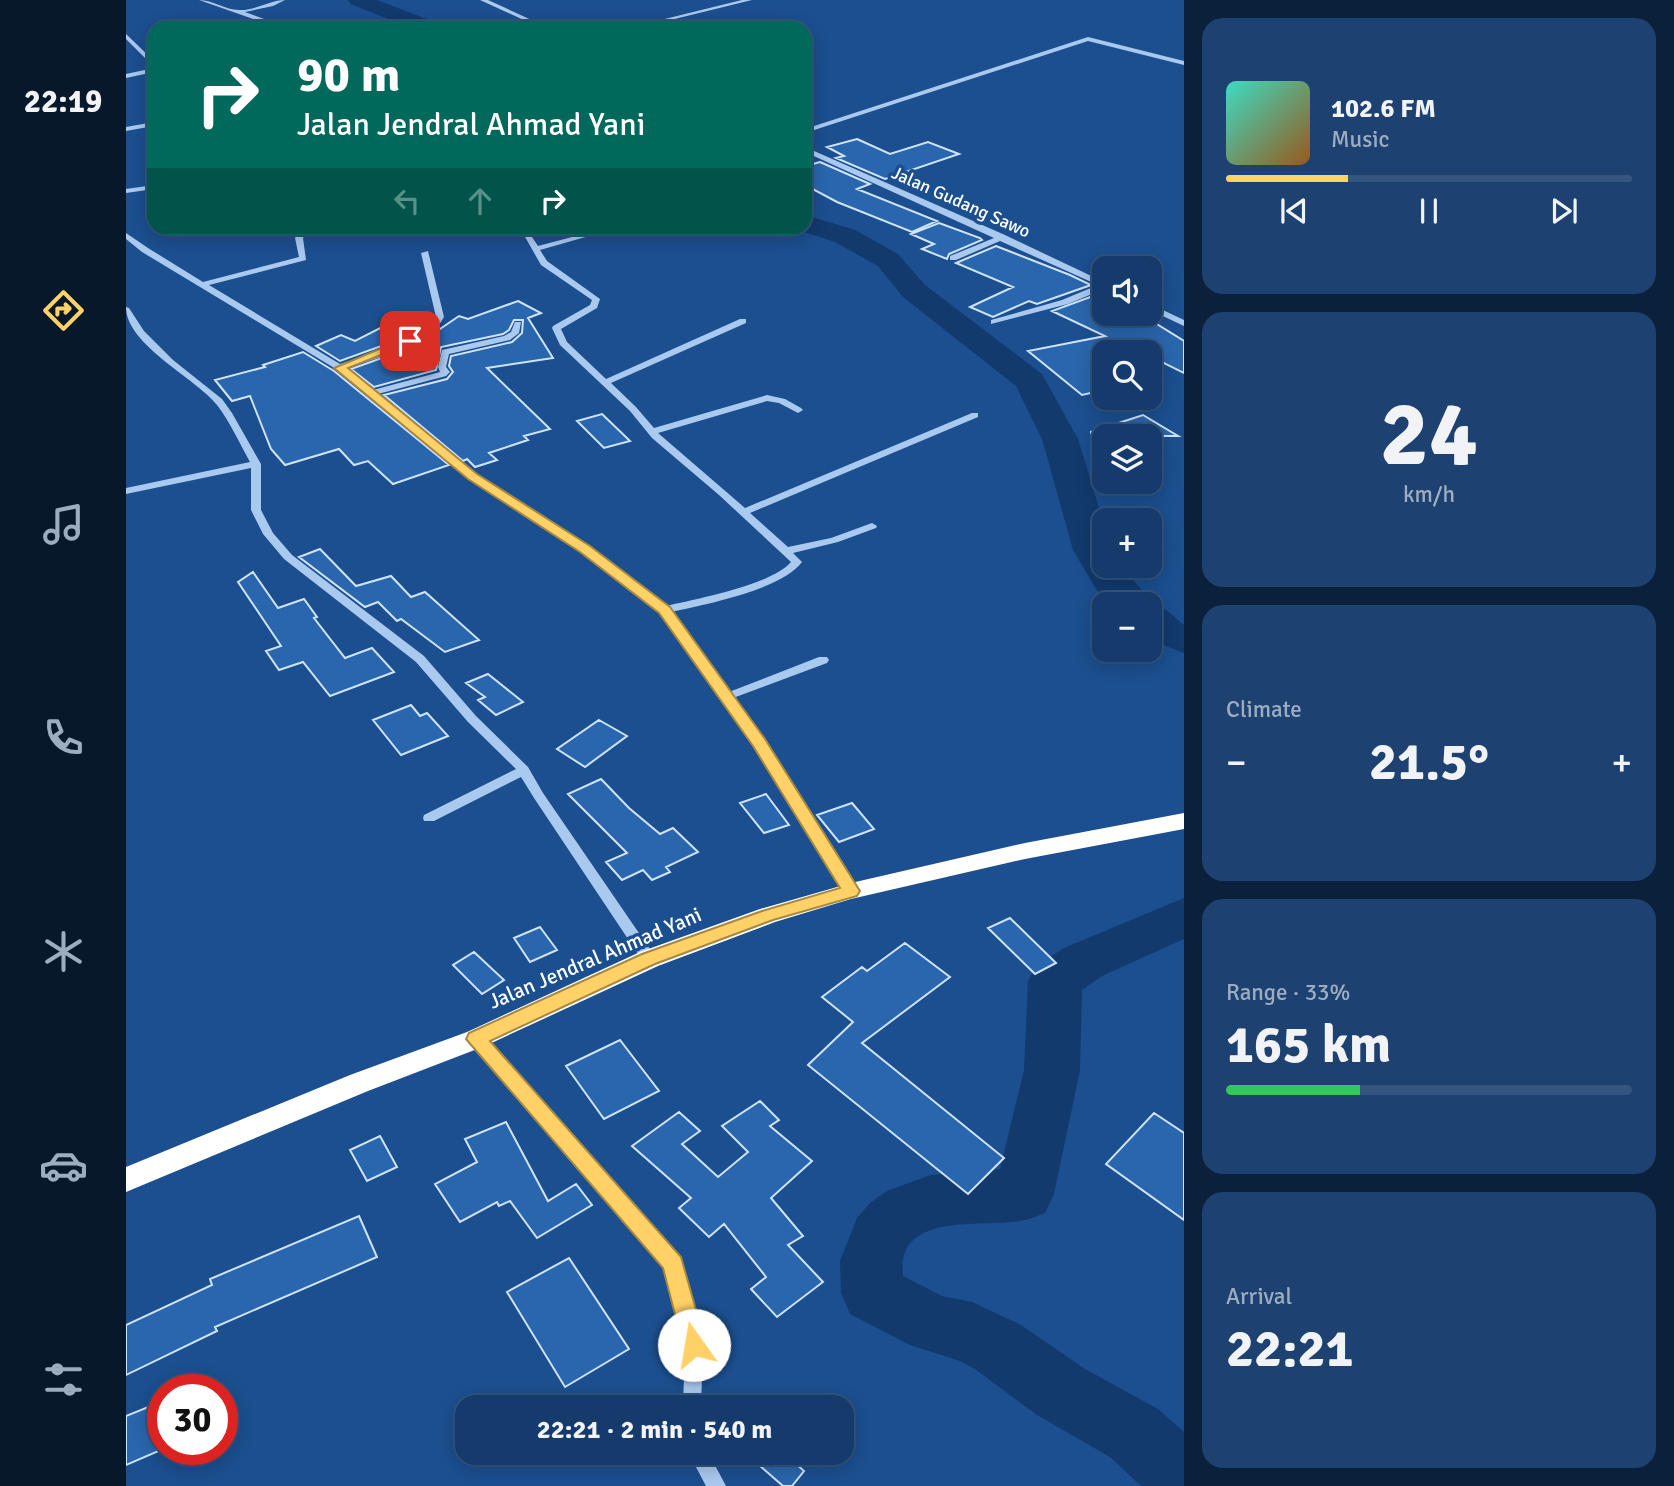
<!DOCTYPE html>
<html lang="en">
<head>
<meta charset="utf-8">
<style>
  body { margin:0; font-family:Signika,sans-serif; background:#1d4271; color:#f1f3f6; height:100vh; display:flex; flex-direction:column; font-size:26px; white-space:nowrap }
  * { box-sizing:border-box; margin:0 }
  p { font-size:23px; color:#9dadc1 }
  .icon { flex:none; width:38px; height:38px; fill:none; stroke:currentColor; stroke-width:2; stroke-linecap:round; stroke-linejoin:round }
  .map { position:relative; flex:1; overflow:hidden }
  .sheet { display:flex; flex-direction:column; gap:18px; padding:18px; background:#0b203b; width:490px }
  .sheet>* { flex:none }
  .hud { position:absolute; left:21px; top:21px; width:665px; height:214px; border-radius:21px; box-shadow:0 4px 18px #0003,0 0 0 2px #33557e; background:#00695c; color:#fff; overflow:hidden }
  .fabs { position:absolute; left:966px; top:256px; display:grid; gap:14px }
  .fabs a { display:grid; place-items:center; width:70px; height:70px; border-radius:14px; background:#143b6b; box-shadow:0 4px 18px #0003,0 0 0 2px #33557e; font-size:35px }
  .speed { position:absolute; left:21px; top:1374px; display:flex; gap:14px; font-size:35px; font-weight:700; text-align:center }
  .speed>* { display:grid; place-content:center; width:91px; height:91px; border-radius:50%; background:#143b6b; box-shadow:0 4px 18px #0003,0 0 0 2px #33557e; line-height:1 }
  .speed .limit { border:10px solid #d22; background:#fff; color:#111 }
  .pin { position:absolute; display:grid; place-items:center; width:60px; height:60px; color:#fff; margin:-30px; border-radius:14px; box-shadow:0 4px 10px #0006 }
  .me { position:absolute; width:77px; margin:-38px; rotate:347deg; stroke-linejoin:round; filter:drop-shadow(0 0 5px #0008) }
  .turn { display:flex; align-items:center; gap:24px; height:147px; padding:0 35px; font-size:32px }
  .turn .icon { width:91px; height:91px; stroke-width:2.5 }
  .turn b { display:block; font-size:49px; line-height:60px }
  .lanes { display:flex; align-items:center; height:66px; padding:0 35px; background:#0003; justify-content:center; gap:35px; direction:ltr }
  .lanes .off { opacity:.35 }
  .big { font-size:52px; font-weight:800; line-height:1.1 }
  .sheet .tile { flex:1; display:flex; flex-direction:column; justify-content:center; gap:10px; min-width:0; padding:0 24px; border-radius:21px; background:#1d4271 }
  .sheet .dial { align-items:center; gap:0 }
  .dial b { font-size:91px; line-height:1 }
  .song { display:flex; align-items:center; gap:21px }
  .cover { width:84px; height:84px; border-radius:10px; background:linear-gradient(135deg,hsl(170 70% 55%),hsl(30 70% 35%)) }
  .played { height:7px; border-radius:4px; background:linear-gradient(90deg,#ffd166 30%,#33557e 30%) }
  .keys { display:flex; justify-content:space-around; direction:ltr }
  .heat { display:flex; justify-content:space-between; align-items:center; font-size:38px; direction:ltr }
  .charge { height:10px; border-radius:5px; background:linear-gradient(90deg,#34c759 33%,#33557e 0) }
  .trip { position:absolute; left:329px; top:1395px; width:399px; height:70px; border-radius:21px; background:#143b6b; box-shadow:0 4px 18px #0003,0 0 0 2px #33557e; font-weight:800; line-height:70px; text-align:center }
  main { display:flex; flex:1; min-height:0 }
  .dock { display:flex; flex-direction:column; width:126px; justify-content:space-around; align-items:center; background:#08182b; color:#9dadc1 }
  .dock .icon { width:49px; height:49px }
  .dock .current { color:#ffd166 }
  .dock b { font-size:32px; color:#f1f3f6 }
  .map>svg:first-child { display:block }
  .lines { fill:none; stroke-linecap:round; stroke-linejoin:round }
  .river { fill:#123a6d; fill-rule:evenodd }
  .building { fill:#2a66ad; stroke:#cfe3fa; stroke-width:2 }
  .minor { fill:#a9c9ee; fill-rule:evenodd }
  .highway { fill:#fff; fill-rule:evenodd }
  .route { fill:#ffd166; stroke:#a68842; stroke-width:2 }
  .labels { text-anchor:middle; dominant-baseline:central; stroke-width:7; stroke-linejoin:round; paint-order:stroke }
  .far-street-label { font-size:18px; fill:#fff; stroke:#1b4f8f }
  .street-label { font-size:21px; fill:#fff; stroke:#1b4f8f }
</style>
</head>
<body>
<main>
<nav class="dock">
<b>22:19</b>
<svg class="icon current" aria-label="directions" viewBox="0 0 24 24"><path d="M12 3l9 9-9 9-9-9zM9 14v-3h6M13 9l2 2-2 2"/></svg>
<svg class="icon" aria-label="music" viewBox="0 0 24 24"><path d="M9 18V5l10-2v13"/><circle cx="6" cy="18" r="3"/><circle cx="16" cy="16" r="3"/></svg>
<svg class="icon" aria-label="phone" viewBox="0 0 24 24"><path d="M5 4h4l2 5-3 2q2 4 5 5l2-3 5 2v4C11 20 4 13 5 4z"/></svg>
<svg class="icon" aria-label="climate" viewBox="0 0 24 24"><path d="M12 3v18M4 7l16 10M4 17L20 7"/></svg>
<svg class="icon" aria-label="car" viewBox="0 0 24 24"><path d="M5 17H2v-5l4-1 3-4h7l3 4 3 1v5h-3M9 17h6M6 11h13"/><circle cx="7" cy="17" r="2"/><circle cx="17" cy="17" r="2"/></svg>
<svg class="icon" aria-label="filters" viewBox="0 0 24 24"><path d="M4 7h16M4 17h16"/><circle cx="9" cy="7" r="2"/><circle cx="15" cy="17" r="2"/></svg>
</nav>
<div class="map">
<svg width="1058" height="1486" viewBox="0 0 1058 1486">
  <rect width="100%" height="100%" fill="#1b4f8f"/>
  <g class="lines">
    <path class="river" d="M222,0H251L311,23L314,28H284L225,4Z
      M679,215L729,230L772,254L799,285L916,374L952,439L978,524V565H996C1005,580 1018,590 1027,604L1026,606L1039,609L1058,625V653L1024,640V604H983L970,589L947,550L916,439L890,386L777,297L752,266L709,242L669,229L679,228Z
      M1058,898V939L976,976L956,990L954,1070L928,1194L919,1213C913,1215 906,1219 899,1220C860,1229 769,1209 777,1276L816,1296L846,1302L895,1325L959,1369L1032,1409L1058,1432V1486H1015L984,1457L911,1415L849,1369L834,1361L784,1345L724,1314L715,1293L714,1261L731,1218L745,1202L763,1190L805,1175L874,1169L898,1070L902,981L910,966L938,948Z"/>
  </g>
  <path class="building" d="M731,139L764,154L802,142L833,154L759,179L710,158L718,156L701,147Z
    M694,162L744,184L731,189L811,221L786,232L711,202L679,185V166Z
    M813,223L854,238L856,240L823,254L821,259L796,249L808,244L785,234Z
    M870,246L944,275L965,285L911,304L903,301L867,317L844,307L887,287L830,263Z
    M978,292V313H1013L1058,341V373L1034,361L1024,365V352H978V390L956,395L902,351L979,336L926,311Z
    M392,301L415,313L402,318L427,358L361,368L424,429L398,436L402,440L363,453L371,460L349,467L341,459L337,461L258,395L321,379L327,372L323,366L325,356L386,342L396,333L397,320H388L383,330L377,334L315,347L310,370L248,387L225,369L289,346L333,316L342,319Z
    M260,325L286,335L214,361L190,346L215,335L229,341Z
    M177,352L208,371L323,465L267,484L242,461L228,465L213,449L159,465L145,449L124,396L106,401L89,380L139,367L137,365Z
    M476,414L504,441L478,448L451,421Z
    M1017,415L1052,436H966L965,432Z
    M194,549L230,586L265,576L285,597L299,592L353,640L319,652L275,619L271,621L252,602L239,607L173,557Z
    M127,572L152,608L178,599L191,617L188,618L219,658L246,648L268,672L204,696L177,662L153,670L140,651L155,646L112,582Z
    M362,674L397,702L370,715L352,700L359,697L340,683Z
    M285,705L294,716L301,713L322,736L275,755L247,720Z
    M473,720L501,736L459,767L431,749Z
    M475,779L503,808L534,834L547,828L572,852L540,867L544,872L526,880L517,870L496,880L480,862L501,853L442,794Z
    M640,794L663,825L638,833L614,803Z
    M726,803L748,829L713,842L691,815Z
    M884,918L930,963L909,974L862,928Z
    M414,927L431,950L404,962L388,938Z
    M779,943L824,977L736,1043L878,1158L842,1194L682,1065L727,1022L696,997L736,967L741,971Z
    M348,952L378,980L356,994L327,965Z
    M494,1040L533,1091L478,1119L440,1066Z
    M634,1101L653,1120L644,1126L686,1161L645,1198L677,1236L662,1245L697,1282L651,1317L625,1289L640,1277L598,1224L583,1237L553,1208L565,1198L506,1146L553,1112L574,1131L556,1144L592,1177L622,1152L596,1126Z
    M1028,1113L1058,1133V1220L980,1164Z
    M380,1122L422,1201L450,1184L466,1205L411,1238L384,1201L373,1206L371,1202L334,1222L309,1184L351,1162L339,1139Z
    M254,1136L271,1167L241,1181L224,1150Z
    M233,1216L251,1257L89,1327L91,1331L0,1375V1325L86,1285L84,1279Z
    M443,1258L503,1349L439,1387L381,1292Z
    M37,1401V1449L0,1465V1416Z
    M618,1452H657L678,1471L666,1486H657Z"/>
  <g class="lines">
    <path class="minor" d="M73,0C87,0 99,10 113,10C129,11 144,0 159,0L147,6L119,12L162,28H153Z
      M354,0H362L423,28H415Z
      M616,0H626L512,28H502Z
      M0,34L28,61V67L0,39Z
      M962,37L1058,61V65L962,41L679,133V129Z
      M28,68V72L0,78V74Z
      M28,122V126L0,131V127Z
      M679,147L879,235L978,282V289L942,304L865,324V320L936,300L972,285L874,241L830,260H824V256L868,238L679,152Z
      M28,185V189L0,193V189Z
      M176,228H183L177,238L180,260L83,285L214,364C241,355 295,343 310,317L295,253L302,251L318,317C302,347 250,358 219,368L247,390L314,372L312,367L316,350L378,336L385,332L389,322H395L393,333L384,340L323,354L320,367L324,372L320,376L252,394L349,474L482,560L540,606C571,599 645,585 665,562L593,495L526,438L504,411L434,345L426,328L427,326L464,305L466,300L415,265L394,228H400L412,246L480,228H491L414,250L421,261L474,299L471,308L435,329L441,342L480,379L614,319H620V323L485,383L510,407L528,428L641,395L659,399L675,408L677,410L672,413L653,403L641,401L532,433L619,508L846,413H852V417L624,513L662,547L705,538L746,523L751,526L750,528L712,542L667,553L676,562C655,590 580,604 545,612L603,692L693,657H701L703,660L701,663L607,698L637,740L730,888L732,891L730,894H720L628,745L534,612L474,564L343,478L210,369L16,252L0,239V233L22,248L77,282L173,257L169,238Z
      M1024,304L1058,320V326L1024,310Z
      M0,307L3,308L18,331L47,360L96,399L106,413L135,464V510L147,533L166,555L298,656L350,716L402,767L417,793L528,955L530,959L528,963L523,964L518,963L408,798L395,777L308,821H298L297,818L298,815L390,769L342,722L290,662L158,559L137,534L125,510V468L0,494V488L124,462C114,444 104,422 91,405C70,378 0,345 0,307Z
      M350,1033L355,1035L553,1259L577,1345L575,1407H557L559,1345L539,1268L345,1043L343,1039L345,1035Z
      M562,1452H582L600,1486H580Z"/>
    <path class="highway" d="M1058,813V829L899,859L725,899L649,922L532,966L359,1046L242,1091L0,1192V1167L224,1075L341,1032L514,952L634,909L725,883L899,843Z"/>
  </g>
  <path class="route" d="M280,338L290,341L222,368L351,474L464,546L544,607L639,739L734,891L731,896L647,920L529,964L364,1041L555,1257L580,1345L577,1353L568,1356L560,1353L557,1345L537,1268L340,1039L343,1033L516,954L636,911L714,888L627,746L533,613L454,552L342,479L208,368Z"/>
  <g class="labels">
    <g class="far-street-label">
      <text transform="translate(835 202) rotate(24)">Jalan Gudang Sawo</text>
    </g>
    <g class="street-label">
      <text transform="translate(469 958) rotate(-23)">Jalan Jendral Ahmad Yani</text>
    </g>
  </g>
</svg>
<div class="fabs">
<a><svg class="icon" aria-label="sound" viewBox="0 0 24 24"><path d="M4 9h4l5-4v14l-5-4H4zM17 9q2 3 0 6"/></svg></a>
<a><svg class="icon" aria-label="search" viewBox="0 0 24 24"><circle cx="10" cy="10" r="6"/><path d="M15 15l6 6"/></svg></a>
<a><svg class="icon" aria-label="layers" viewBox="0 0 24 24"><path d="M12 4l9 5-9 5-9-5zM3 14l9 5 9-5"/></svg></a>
<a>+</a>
<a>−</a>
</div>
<div class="speed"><div class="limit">30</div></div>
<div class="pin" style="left:284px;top:341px;background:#d93025"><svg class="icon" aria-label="arrive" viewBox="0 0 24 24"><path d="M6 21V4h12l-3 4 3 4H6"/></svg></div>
<svg class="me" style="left:568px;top:1345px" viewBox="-20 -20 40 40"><circle r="19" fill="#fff"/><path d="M0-13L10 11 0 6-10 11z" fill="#ffd166"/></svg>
<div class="trip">22:21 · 2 min · 540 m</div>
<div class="hud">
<div class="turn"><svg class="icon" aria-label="right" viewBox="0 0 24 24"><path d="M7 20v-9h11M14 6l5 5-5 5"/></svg><div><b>90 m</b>Jalan Jendral Ahmad Yani</div></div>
<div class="lanes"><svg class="icon off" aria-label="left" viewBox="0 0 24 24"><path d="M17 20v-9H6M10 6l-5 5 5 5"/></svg><svg class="icon off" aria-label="ahead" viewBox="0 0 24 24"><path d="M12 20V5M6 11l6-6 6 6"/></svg><svg class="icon" aria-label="right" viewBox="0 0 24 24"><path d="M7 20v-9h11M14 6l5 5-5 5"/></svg></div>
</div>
</div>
<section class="sheet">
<div class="tile">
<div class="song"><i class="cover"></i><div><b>102.6 FM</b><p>Music</p></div></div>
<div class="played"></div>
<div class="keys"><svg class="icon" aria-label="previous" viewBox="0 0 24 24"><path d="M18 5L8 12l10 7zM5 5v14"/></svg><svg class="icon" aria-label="pause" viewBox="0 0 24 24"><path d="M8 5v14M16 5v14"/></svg><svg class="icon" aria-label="next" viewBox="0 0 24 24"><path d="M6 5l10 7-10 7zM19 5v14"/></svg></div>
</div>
<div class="tile dial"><b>24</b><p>km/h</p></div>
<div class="tile"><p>Climate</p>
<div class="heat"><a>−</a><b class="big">21.5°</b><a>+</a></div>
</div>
<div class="tile"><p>Range · 33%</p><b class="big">165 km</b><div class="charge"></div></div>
<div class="tile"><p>Arrival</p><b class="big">22:21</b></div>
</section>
</main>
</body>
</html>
